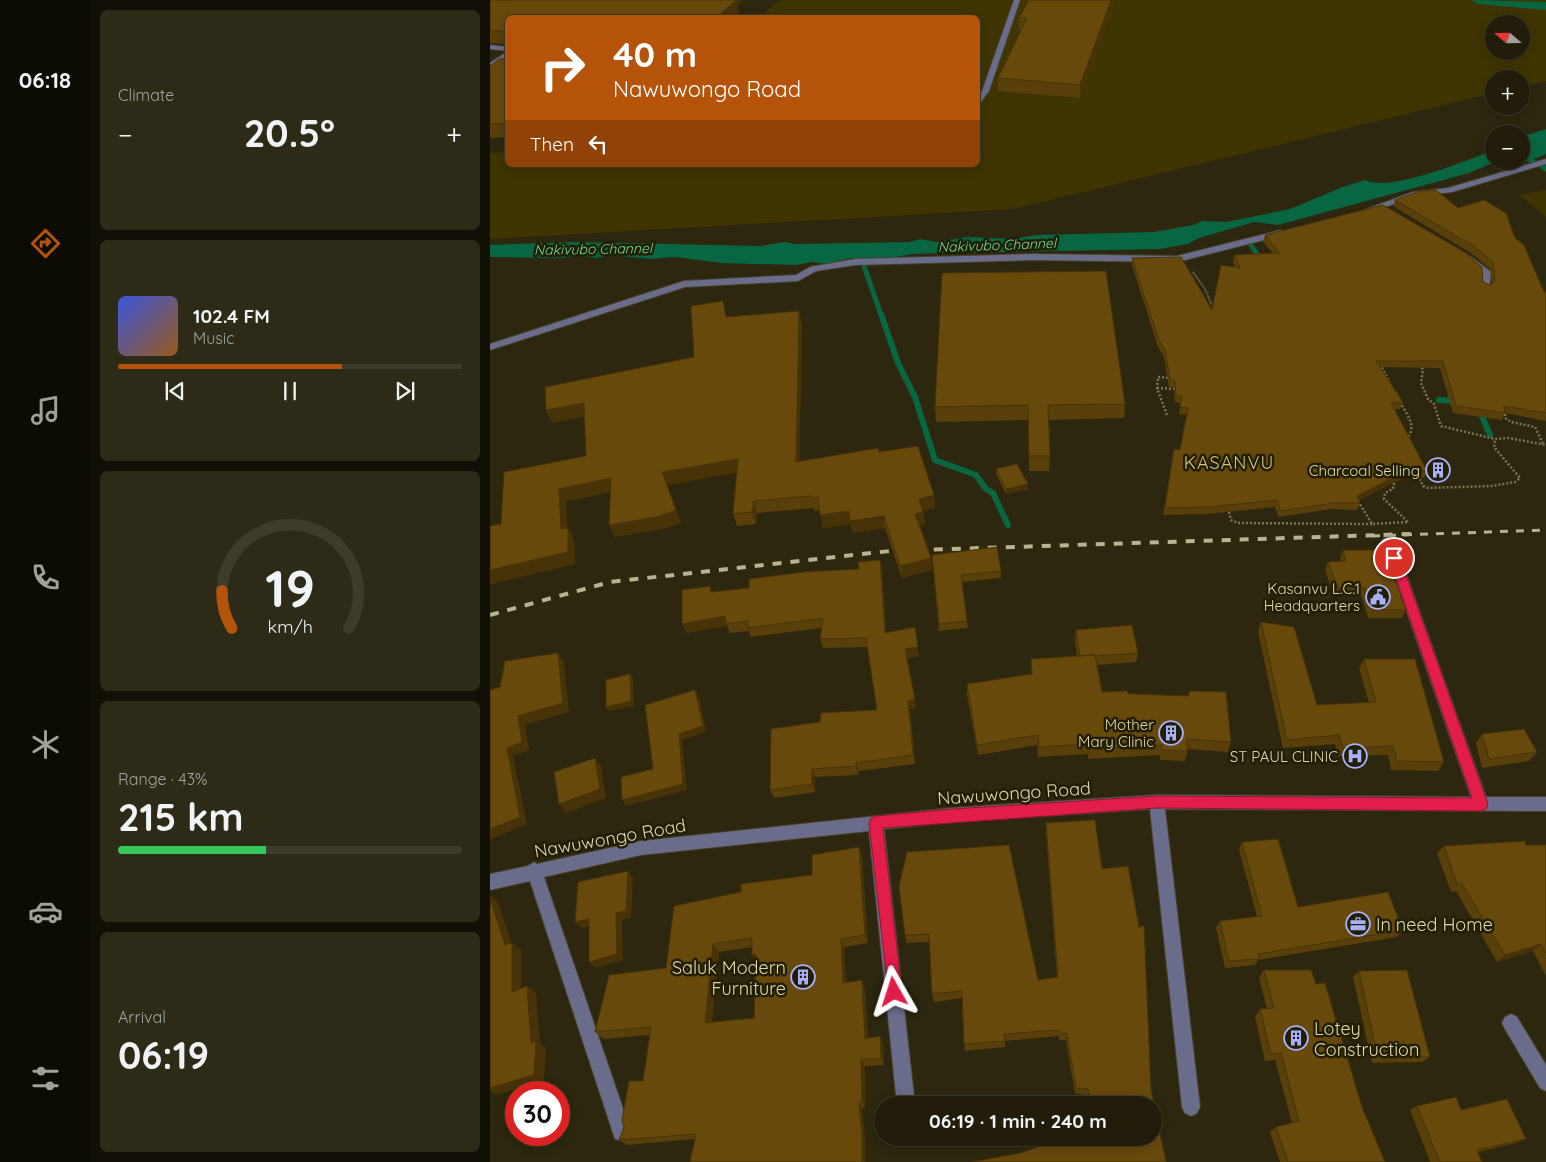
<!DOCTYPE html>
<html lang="en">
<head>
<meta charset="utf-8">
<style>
  body { margin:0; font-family:Quicksand,sans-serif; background:#2d2a18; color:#f1f3f6; height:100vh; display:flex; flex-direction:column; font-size:19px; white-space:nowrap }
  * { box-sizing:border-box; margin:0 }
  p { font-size:16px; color:#a2a29c }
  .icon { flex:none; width:28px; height:28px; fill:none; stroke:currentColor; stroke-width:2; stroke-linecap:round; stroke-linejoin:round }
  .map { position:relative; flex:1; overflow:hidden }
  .sheet { display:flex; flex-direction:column; gap:10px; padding:10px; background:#121006; width:400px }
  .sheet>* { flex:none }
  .banner { position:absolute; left:15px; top:15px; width:475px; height:152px; border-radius:8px; box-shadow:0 2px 12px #0003,0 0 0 1px #3e3b2b; background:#b45309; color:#fff; overflow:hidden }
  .needle { width:32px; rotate:290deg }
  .fabs { position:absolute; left:995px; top:15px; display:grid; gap:10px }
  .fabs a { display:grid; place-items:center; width:45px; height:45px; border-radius:50%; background:#211d0a; box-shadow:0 2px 12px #0003,0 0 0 1px #3e3b2b; font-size:25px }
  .speed { position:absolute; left:15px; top:1081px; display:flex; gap:10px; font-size:25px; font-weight:700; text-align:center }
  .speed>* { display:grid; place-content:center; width:65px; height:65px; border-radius:50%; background:#211d0a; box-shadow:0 2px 12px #0003,0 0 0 1px #3e3b2b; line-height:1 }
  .speed .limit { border:8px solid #d22; background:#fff; color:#111 }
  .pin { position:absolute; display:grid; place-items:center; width:42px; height:42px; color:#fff; margin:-21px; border:2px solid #fff; border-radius:50%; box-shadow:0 1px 5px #0007 }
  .me { position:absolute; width:55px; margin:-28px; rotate:354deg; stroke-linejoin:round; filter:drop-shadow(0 0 4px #0008) }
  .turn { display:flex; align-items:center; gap:18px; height:105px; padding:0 25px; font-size:22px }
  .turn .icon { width:65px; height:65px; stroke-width:2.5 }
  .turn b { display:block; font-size:35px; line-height:42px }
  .then { display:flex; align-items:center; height:48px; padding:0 25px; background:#0003; gap:10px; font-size:19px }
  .big { font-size:38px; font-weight:700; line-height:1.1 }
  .sheet .card { flex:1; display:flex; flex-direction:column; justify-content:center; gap:8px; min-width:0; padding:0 18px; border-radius:8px; background:#2d2a18 }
  .sheet .dial { align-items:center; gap:0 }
  .dial svg { height:130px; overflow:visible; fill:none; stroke:#3e3b2b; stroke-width:7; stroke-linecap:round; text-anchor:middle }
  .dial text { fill:#f1f3f6; stroke:none }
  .song { display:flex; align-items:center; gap:15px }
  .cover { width:60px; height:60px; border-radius:8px; background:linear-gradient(135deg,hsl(230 70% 55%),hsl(30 70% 35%)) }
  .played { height:5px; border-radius:2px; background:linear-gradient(90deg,#b45309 65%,#3e3b2b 65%) }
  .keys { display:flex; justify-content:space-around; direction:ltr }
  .heat { display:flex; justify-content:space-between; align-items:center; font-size:28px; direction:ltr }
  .charge { height:8px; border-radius:4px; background:linear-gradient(90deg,#34c759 43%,#3e3b2b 0) }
  .trip { position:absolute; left:384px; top:1096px; width:288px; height:50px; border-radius:25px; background:#211d0a; box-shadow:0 2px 12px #0003,0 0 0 1px #3e3b2b; font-weight:700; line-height:50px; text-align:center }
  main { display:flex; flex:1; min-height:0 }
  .dock { display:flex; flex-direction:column; width:90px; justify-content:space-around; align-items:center; background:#0d0c04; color:#a2a29c }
  .dock .icon { width:35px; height:35px }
  .dock .on { color:#b45309 }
  .dock b { font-size:22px; color:#f1f3f6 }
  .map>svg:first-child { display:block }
  .green { fill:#3e3502; fill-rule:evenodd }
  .water { fill:#086742 }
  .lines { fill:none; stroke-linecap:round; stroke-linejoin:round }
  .stream-far1 { stroke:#086742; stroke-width:5 }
  .stream { stroke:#086742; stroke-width:6 }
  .canal { fill:#086742; fill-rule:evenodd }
  .minor-casing { stroke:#484328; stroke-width:2 }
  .path-far1 { stroke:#7b7556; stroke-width:2; stroke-dasharray:1 1; stroke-linecap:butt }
  .path { stroke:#7b7556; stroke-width:2.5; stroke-dasharray:2 2; stroke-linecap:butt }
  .minor { fill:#696d8b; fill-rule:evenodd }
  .rail-far1 { stroke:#b9b38f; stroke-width:3; stroke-dasharray:8 8; stroke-linecap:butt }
  .rail { stroke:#b9b38f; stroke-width:4; stroke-dasharray:9 9; stroke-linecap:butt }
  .wall { fill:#593f0a; fill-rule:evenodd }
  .shaded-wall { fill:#483308 }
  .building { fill:#67490c; stroke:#483308; fill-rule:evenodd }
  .route { fill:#e11d48; stroke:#92132f }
  .labels { text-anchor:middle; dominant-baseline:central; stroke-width:5; stroke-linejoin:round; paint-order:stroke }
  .far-water-label { font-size:14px; font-style:italic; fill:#6bdba2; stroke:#221e04 }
  .poi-label { font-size:15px; fill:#ded8b1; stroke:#221e04; text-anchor:end }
  .quarter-label { font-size:18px; letter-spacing:1px; fill:#d4c674; stroke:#221e04 }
  .near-street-label { font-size:18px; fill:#ded8b1; stroke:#221e04 }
  .near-poi-label { font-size:18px; fill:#ded8b1; stroke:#221e04; text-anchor:start }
</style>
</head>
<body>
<main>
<nav class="dock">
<b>06:18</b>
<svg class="icon on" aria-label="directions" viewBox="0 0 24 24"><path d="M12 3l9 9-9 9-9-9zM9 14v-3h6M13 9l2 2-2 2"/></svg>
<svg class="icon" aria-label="music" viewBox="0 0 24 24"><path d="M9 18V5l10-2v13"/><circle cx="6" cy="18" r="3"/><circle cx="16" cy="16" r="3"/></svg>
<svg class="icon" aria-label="phone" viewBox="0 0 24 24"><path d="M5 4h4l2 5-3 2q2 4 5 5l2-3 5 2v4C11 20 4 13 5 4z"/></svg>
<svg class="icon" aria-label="climate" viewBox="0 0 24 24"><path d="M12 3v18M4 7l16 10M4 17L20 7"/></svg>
<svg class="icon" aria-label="car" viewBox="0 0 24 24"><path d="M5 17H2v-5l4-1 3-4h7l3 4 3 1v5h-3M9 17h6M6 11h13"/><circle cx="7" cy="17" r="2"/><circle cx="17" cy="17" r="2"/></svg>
<svg class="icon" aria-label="filters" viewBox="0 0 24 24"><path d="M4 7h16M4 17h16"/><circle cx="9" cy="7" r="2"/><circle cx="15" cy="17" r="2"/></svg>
</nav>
<section class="sheet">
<div class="card"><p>Climate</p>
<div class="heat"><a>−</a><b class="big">20.5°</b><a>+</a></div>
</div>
<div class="card">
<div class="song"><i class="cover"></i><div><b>102.4 FM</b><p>Music</p></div></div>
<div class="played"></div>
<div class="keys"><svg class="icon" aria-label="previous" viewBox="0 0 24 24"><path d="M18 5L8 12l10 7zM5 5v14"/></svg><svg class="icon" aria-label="pause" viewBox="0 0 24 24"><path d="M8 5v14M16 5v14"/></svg><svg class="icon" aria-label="next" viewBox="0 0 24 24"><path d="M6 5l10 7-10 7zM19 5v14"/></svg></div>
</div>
<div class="card dial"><svg viewBox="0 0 100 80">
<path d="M14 69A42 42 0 1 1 86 69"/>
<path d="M14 69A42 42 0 0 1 8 46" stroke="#b45309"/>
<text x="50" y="56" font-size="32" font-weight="700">19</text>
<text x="50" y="72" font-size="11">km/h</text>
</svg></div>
<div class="card"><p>Range · 43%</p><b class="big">215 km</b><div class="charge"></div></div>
<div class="card"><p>Arrival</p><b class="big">06:19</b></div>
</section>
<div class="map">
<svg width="1056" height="1162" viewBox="0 0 1056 1162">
  <rect width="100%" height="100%" fill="#2c270e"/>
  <path class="green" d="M290,0H1056V81L1031,87V79H1004V93L523,209L0,239V153L17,152L18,165H488V18L268,17ZM1004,24H1031V51H1004Z
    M1056,190V217L1029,195Z"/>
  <path class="water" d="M1056,129V154L1047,158L1031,160V137Z
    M1004,150V161H1026L1000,164L979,173L788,225L764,222L709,238L698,244L670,249L455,253L422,254L389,260L361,258L337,264L321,262L307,265L231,263L185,257L160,259L122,255L106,258L88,255L71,258L0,257V245L84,242L271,246L295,242L304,244L420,242L430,239L446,242L478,237L523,239L547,235L664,232L703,225L713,221L736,222L800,209L853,187L875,180C898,193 978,160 1004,150Z"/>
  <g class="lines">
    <path class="stream-far1" d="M1031,156L1043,161
      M1053,167L1056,169
      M759,242L772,262
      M374,266L391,315"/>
    <path class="stream" d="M391,314L408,363L425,397L445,460L486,475L496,489L503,493L518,525
      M949,400L969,401
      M989,409L1000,435"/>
    <path class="canal" d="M982,0L1056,2V10L988,4Z"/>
    <g class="minor-casing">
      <path id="minor" d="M524,0H530L499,91L491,102H488V96L492,91Z
        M0,45L18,47V51L0,49Z
        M18,51V56L0,68V63Z
        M1056,159V164L962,192L927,196L878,213L874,210L923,192L958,188Z
        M791,230L795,233L794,235L687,262L544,260L365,265L326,271L308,281L195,287L0,350V344L194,281L306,275L320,267L365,259L544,254L687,256Z
        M980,256L1001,272L999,289H993L991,273L976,259Z
        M898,536L904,540L996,797H1056V811L675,809L710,1107L707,1113L701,1116L695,1113L692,1107L660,809L462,822L394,829L425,1105H407L379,831L151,855L54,877L141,1132L139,1139L132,1141L125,1139L40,881L0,890V874L38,866L44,862L47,864L151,841L462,808L667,795L981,797L892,540Z
        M1021,1014L1027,1017L1056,1065V1091L1050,1088L1015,1029L1012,1023L1015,1017Z"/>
    </g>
    <path class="path-far1" d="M703,272L715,289L724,310"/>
    <path class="path" d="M890,364L901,385
      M930,364L933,370L931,383L938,399L944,404L951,426L1005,439
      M667,388L686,389
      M910,402C916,413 928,427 917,438
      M1015,410V418L1021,422L1045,427L1053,444
      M677,415L667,388L668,377L680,378
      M928,475L933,486L938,488L1002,486L1025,482L1030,478L1004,447L1005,439L1018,438L1056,445
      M905,479L903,489L895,493L894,499L918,522
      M868,501L882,524L918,522
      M738,508L741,520L748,523L882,524"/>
    <use href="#minor" class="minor"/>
    <path class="rail-far1" d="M882,536L1056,530"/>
    <path class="rail" d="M0,615L120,582L400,551L921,534"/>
  </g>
  <path class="wall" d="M0,0H253L247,5L249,12L242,18H18V44L0,43Z
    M625,0L590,98L508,91V78L532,30H529V18Z
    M18,54V137L0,138V66L14,59Z
    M905,200L968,208L1025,238L1054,292H1056V421L1015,413L1012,420L963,413L950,368L890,367L913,402L910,409H904L937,471L934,478L915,477L869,500L870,503L867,510L841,509L789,517L785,507L717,514L673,515L684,449L690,450L697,415L689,414L691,403L685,402L684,387H679L674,357L668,347L642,265V258L722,310L745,267L743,262L744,255L783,253L773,242L775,235L993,282L1000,285L1002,284L1000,269L981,253L903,206Z
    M237,317L312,323L309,462L389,452L444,495L445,508L433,511L435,524L430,525L441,558L442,570L412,578L395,528L362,533L361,524L333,528L330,510L324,511V508L267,513L266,524L247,526L243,514L247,472L177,485L191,523L172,529L125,537L121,492L76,501L77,528H78L84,540L85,564L0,584V526L11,524L96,456L95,416L62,423L56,410L204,357Z
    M635,404L634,418L559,420L560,456L559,471H539L538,420L446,422L445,407Z
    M506,469L538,489L516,494L506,474Z
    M853,550L896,568L916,610L912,618H878L871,595L844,596L835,570L838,562L851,561L850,558Z
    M442,555L511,571V578L472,582L478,628L449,631Z
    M392,569L396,632L429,656L417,658L426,708L420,709L425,764L369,771L368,775L325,777V792L284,798L280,790L330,722L387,710L378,647L333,648L330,639L332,628L261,637L259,631L240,633L237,626L196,633L223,592L259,588Z
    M771,622L827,705L879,703L869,668L874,659L954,762L948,771L901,770L898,755L848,756L845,744L793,748L768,632Z
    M586,630L648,653L646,662L607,665L612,692L698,696L699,691L741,742L738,752L698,749L695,761L670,760V755L598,759V754L548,757L547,745L488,755L477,695V684L541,674V659L587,656L585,639Z
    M992,734L1047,752L1039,761L992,768L986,743Z
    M605,820L612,869L638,866L649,927L654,926L661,1090L676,1162H482L530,1153L575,1138H662V1105H598L597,1095L585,1094L576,1040H569V1036L515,1041V1047L475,1051L474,1044L472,998L444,1002L442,994L439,942L417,943L415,935L409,886L417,852L519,845L548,980L567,977L556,832V823Z
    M752,842L808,907L913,930L907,937L768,960L765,965L735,968L726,928L730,921L767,917L749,850Z
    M1056,845V976L1043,951L1007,962L966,891L961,892L947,853L954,846Z
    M369,847L372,857L378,943L354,947L356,983L375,988L378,1038L393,1043L394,1065L375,1066V1107L372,1108L375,1138L204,1139L137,1145L129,1140L153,1081L160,1035L114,1039L105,1032L176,968L251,892L322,875ZM262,947L266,962L264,1018L222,1022L229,952Z
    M774,970L826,984L872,1107L895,1162H790L780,1132L786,1127L802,1123L785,1060L775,1061L765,1017L770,1009H777L769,978Z
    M869,971L940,1057L932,1062L882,1063L863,977Z
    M927,1106L971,1110L1036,1139L1026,1143L988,1152L992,1162H940L920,1110Z"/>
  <path class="shaded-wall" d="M238,0H253L247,5L249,12L242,18H226Z
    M621,0H625L590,98V85Z
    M309,311L312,323L309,475L306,462Z
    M94,403L100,415L62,423L56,410Z
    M248,459L252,472L177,485L191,523L172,529L125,537L119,525L172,472Z
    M918,470L915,477L865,502L867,496Z
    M121,478L127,491L76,501L77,542L71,529L69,489Z
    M538,484V489L516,494V489Z
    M444,495L445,508L430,512L429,499Z
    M264,501L267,513L266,524L262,512Z
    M359,511L394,516L395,528L362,533L361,524L333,528L330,515Z
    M433,512L435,524L427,526L425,514Z
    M78,528L84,540L85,564L0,584V570Z
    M441,558L442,570L412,578L410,566Z
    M390,560L392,569L397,642L395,633Z
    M235,616L237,626L196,633L192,624Z
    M428,647L429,656L417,658L415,649Z
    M68,653L74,662L79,712L35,725L39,750L23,756L37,824L0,840V829L17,748L28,716Z
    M140,674L143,679L144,706L119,711L116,707Z
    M205,690L209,696L216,732L192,740L197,790L136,806L132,800L193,784L189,734Z
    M425,699L426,708L420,709L425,764L418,701Z
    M105,758L111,766L116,798L76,813L69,804Z
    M366,763L369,771L368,775L366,766Z
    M322,769L325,777V792L322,784Z
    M369,847L372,857L378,943L375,935Z
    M138,871L143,878L141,918L132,920L133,960L105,968L99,962Z
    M0,895L8,902L22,944V943L31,950V999L22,992L15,945L0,898Z
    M99,919L105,925L91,928L85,922Z
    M351,939L354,947L356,991L353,983Z
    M223,944L229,952L221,1030L215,1023Z
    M1051,944L1043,951L1007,962L1015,955Z
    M266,954L267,963L262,955Z
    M372,980L375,988L378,1045L375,1039Z
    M37,986L46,993L50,1044L56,1048L54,1081L6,1095L0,1091V1088L41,1043Z
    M390,1036L393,1043L394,1065L391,1059Z
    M371,1059L375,1066V1107L372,1102Z
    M369,1102L372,1108L375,1138V1162H372Z"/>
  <path class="building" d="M0,0H246L226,18H18V32L0,30Z
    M539,0H621L590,85L508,78L537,18H529Z
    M18,54V123L0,124V66L9,59H14L15,56Z
    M946,190L968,208L994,200L1016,213L1025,238L1034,245L1054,292H1056V413L1014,406L1015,413L966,406L953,361H886L913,402L901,403L937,471L918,470L867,496L870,503H843L791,511L787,500L718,507L675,508L684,449L690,450L698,408L690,407L692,396H686L685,381L680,380L675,350L669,340L642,258L691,257L722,310L731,265L750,268L744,255L790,253L775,235L893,205L976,253L992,267L993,282L1000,285L1005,282L1003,262L984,246L905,200L930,191Z
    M616,271L635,404L558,405L560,456H539L538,405L445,407L452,273Z
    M233,301L236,317L309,311L306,462L388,448L389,452L428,446L444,495L429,499L433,512L425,514L441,558L410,566L394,516L360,521L359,511L330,515L328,497L322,498L321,496L264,501L262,512L243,514L248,459L172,472L186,510L167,517L119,525L121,478L69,489L71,529L78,528V552L0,570V526L11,524L14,472L96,456L94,403L56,410L55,387L204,357L201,306Z
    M527,464L538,484L516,489L506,469Z
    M507,547L511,571L471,575L477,621L449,624L442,555Z
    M853,550H890L896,568H901L916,610H882L874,587L848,588L838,562L856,561Z
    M390,560L395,633L425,627L428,647L415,649L425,699L418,701L423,755L366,763V766L322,769V784L280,790L281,729L330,722L331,713L387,710L376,638L330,639L333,618L258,628V621L236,624L235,616L192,624V590L220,586L221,592L259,588V579L314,572L369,569L368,562Z
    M771,622L804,627L827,705L886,702L874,659H925L954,762L907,761L903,746L853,748L849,735L797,740Z
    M642,625L648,653L605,656V655L590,656L586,630Z
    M68,653L73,703L28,716L32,742L17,748L30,817L0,829V690L10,687L15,661Z
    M605,655L612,692L637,691L638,694L699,696V691L736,692L741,742L697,739L698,751L672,750V745L599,749V744L549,747L548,735L487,745L477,684L542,674L541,659Z
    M140,674L141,701L116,707V680Z
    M205,690L213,726L189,734L193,784L132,800L131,777L163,769L155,705Z
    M1034,729L1047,752L999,759L992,734Z
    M105,758L110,789L69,804L64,772Z
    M605,820L612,869L638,866L649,927L654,926L661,1090L676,1162H482L530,1153L575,1138H662V1105H601L598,1089L586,1088L577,1034L570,1033L569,1030L514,1034L515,1041L474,1044L472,991L442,994L439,934L415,935L409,886L417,852L519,845L548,980L568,977L556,823Z
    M788,839L808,907L898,892L913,930L768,954L769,959L739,961L730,921L772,916L752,842Z
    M1035,841L1036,845H1056V953L1051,944L1015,955L972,884H967L954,846Z
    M369,847L375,935L351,939L353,983L372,980L375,1039L390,1036L391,1059H371L372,1102H369L372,1133V1162H200L206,1134L129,1140L134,1127L132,1120L139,1081H153L161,1027L105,1032L119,975L176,968L184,906L251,892V884L322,875V855ZM262,938V955L266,954L264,1018L215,1023L223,944Z
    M138,871L136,911L126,913L127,954L99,962V919L85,922L88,882Z
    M0,898L15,945L22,943V992L37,986L41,1043L46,1041L44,1075L0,1088Z
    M774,970H821L826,984L835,983L872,1107L895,1162H798L786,1127L809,1121L791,1053L781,1054L770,1009L784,1008Z
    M917,970L940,1057L888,1058L869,971Z
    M966,1097L971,1110L1017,1099L1036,1139L987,1150L992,1162H950L927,1106Z"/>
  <path class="route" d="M904,553L910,558L998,804L996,809L991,811L667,808L393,828L412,992L410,998L404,1000L399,998L379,823L381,818L386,816L462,809L667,796L982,798L899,558Z"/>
  <defs>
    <g id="building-ring" transform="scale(1.25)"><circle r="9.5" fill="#221e04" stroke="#a9b0fc" stroke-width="1.5"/><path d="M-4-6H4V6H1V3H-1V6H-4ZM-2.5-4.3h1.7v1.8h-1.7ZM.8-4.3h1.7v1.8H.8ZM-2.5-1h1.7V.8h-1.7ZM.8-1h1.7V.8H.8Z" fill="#a9b0fc"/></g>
    <g id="civic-ring" transform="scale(1.25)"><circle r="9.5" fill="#221e04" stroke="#a9b0fc" stroke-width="1.5"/><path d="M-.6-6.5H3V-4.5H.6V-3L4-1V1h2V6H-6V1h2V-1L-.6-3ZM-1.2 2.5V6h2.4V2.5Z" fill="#a9b0fc"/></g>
    <g id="hospital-ring" transform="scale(1.25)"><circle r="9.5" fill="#221e04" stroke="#a9b0fc" stroke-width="1.5"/><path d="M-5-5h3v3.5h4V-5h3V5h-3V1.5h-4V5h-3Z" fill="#a9b0fc"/></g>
    <g id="office-ring" transform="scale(1.25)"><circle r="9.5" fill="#221e04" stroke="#a9b0fc" stroke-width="1.5"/><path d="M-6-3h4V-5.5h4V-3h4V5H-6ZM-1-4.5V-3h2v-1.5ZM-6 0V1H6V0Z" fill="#a9b0fc"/></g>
  </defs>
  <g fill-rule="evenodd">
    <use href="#building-ring" x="948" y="470"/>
    <use href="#civic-ring" x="888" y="597"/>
    <use href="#building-ring" x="681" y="733"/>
    <use href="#hospital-ring" x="865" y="756"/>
    <use href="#office-ring" x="868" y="924"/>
    <use href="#building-ring" x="313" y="977"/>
    <use href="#building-ring" x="806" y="1038"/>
  </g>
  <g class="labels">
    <g class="far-water-label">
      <text transform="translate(507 245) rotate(-2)">Nakivubo Channel</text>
      <text transform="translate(103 249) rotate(-1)">Nakivubo Channel</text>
    </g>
    <g class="poi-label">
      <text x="930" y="470">Charcoal Selling</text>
      <text x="870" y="588">Kasanvu L.C.1<tspan x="870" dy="17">Headquarters</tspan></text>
      <text x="664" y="724">Mother<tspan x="664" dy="17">Mary Clinic</tspan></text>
      <text x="848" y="756">ST PAUL CLINIC</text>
    </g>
    <g class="quarter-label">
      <text x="739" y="462">KASANVU</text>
    </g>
    <g class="near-street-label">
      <text transform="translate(524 793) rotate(-4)">Nawuwongo Road</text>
      <text transform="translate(120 838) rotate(-10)">Nawuwongo Road</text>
    </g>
    <g class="near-poi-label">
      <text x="886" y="924">In need Home</text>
      <text x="296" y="967" text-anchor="end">Saluk Modern<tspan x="296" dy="21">Furniture</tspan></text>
      <text x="824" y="1028">Lotey<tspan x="824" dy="21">Construction</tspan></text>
    </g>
  </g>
</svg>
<div class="fabs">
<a><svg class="needle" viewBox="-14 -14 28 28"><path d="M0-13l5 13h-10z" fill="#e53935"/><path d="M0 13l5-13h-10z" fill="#a2a29c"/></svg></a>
<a>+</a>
<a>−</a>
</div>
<div class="speed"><div class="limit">30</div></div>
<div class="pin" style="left:904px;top:558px;background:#d93025"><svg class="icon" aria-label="arrive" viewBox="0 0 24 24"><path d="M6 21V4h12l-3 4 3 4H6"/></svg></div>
<svg class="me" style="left:404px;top:992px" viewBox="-20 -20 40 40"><path d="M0-17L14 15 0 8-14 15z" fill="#e11d48" stroke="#fff" stroke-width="4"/></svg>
<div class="trip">06:19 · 1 min · 240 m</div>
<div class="banner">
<div class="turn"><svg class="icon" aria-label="right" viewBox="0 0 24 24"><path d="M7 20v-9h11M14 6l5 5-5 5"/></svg><div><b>40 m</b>Nawuwongo Road</div></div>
<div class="then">Then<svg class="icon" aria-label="left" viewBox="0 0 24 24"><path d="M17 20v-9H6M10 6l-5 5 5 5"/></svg></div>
</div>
</div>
</main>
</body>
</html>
